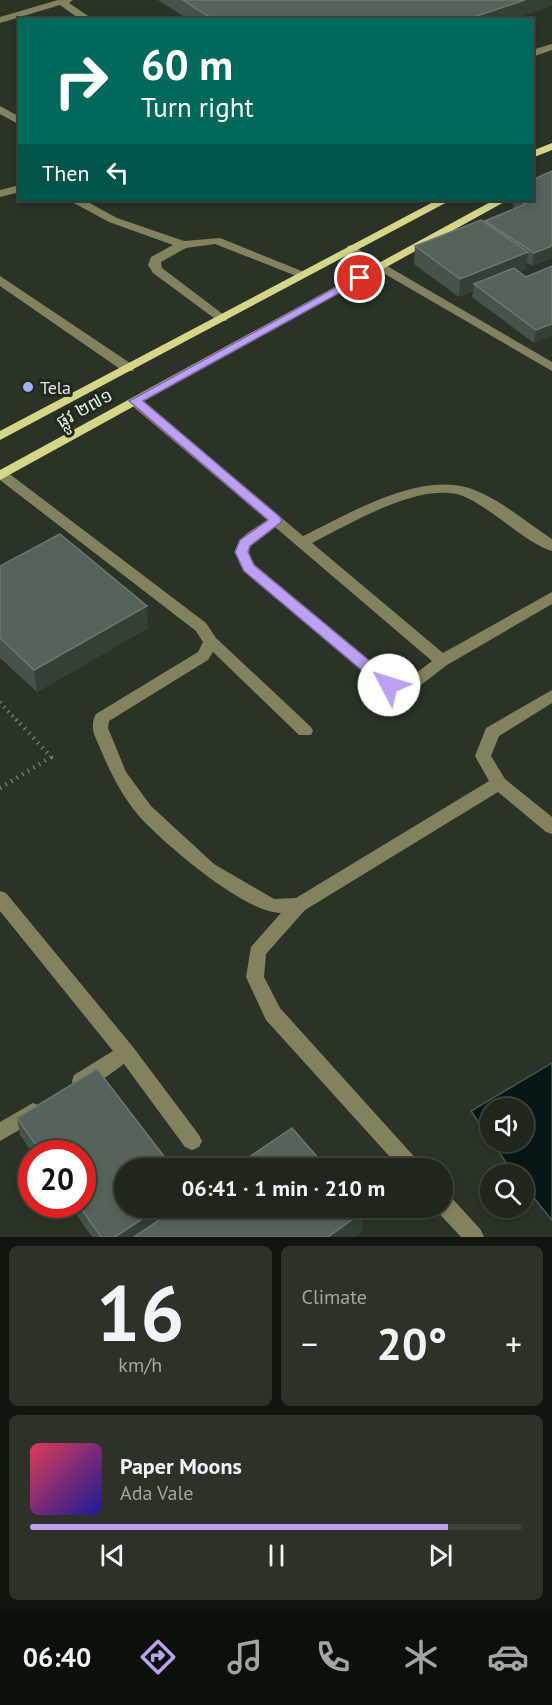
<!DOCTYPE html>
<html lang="en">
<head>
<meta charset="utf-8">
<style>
  body { margin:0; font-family:"PT Sans","Noto Sans Khmer",sans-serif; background:#2d3229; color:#f1f3f6; height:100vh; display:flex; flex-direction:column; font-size:22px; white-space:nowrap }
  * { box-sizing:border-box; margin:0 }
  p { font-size:20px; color:#a2a5a3 }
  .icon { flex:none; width:33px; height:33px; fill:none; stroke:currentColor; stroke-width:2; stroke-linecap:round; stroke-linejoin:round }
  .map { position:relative; height:1237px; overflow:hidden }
  .side { display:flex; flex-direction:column; gap:9px; padding:9px; background:#12150f; flex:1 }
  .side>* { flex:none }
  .top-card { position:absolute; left:18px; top:18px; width:516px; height:183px; border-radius:0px; box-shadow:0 3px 9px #0003,0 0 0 2px #3d433b; background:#00695c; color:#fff; overflow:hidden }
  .tools { position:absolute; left:480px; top:1098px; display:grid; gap:12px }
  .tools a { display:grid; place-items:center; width:54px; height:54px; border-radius:50%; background:#20261c; box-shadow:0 3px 9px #0003,0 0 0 2px #3d433b; font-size:30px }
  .speed { position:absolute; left:18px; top:1140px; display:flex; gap:12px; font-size:30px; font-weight:700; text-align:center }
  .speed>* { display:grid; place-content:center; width:78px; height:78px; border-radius:50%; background:#20261c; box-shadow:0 3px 9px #0003,0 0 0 2px #3d433b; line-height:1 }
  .speed .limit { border:9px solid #d22; background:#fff; color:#111 }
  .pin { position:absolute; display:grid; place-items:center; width:51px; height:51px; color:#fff; margin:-26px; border:3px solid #fff; border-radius:50%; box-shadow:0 2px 6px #0007 }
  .me { position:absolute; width:66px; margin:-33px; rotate:310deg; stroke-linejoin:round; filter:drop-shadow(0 0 4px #0008) }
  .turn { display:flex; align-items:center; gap:21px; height:126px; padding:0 24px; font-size:27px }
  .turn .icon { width:78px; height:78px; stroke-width:2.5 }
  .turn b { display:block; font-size:42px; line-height:51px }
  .then { display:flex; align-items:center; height:57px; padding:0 24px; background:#0003; gap:12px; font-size:22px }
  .big { font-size:45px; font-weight:700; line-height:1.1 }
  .side .widget { flex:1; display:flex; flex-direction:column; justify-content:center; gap:9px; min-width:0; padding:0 21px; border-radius:9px; background:#2d3229 }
  .side .dial { align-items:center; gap:0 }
  .dial b { font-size:78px; line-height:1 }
  .song { display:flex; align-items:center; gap:18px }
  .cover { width:72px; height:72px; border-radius:9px; background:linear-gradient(135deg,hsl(350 70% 55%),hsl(240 70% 35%)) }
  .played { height:6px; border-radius:3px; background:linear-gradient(90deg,#bca0f2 85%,#3d433b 85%) }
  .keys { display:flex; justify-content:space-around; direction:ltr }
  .heat { display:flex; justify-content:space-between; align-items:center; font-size:33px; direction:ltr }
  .side .tiles { flex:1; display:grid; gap:9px; grid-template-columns:1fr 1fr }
  .widget:last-child { grid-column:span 2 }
  .trip { position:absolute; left:114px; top:1158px; width:339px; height:60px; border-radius:30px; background:#20261c; box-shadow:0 3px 9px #0003,0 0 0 2px #3d433b; font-weight:700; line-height:60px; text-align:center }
  .tabs { display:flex; height:96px; justify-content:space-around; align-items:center; background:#0d0f0b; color:#a2a5a3 }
  .tabs .icon { width:42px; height:42px }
  .tabs .selected { color:#bca0f2 }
  .tabs b { font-size:27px; color:#f1f3f6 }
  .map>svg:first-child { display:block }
  .water { fill:#061716; stroke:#485653; stroke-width:1.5 }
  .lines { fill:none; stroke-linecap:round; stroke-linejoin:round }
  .path-far1 { stroke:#70786c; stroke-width:4; stroke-dasharray:1.5 4.5; stroke-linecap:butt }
  .path { stroke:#70786c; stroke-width:4.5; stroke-dasharray:1.5 5; stroke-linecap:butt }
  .minor { fill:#82835e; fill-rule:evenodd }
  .major { fill:#d6d688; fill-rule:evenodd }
  .wall { fill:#44534b }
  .shaded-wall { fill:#324036 }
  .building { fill:#55635b; stroke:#6b7870; stroke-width:1.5 }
  .route { fill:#bca0f2; stroke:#7a689d; stroke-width:1.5 }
  .poi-dot { fill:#9fb3fd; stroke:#21291d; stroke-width:2 }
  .labels { text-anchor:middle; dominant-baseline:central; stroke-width:6; stroke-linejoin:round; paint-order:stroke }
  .poi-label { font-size:18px; fill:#e3e9e1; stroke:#21291d; text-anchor:start }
  .street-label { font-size:18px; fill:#e3e9e1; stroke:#21291d }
</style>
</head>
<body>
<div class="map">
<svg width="552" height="1237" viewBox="0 0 552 1237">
  <rect width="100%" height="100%" fill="#2a3326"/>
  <path class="water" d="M552,1063V1220L524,1186V1174H514L492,1142H524V1108H490V1139L471,1111Z"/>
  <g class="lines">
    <path class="path-far1" d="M0,702L17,721"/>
    <path class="path" d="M0,788L51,757L16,719"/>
    <path class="minor" d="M58,0H73L69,3L94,20H81L60,5L0,23V17Z
      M552,44V50L532,57V50Z
      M0,106L20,117V125L0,114Z
      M20,185V192L0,197V190Z
      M71,200H84L117,218L184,241L220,238L309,274L303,278L299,277L215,244L186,248L161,262L162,268L228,318L226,321H218L153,273L148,265L151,257L173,245L109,222L72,202Z
      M351,245L552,362V371L347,252V246Z
      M0,276L133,365L134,368L133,371H123L0,286Z
      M135,397L140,398L303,536C349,514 417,472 469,488C499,498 526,522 552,539V551C531,545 505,521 486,509C475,502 462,493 449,493C405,490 350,524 312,543L443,653L552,592V604L447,665L417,688L398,692L383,689L243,570C226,541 244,536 267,520L130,404L128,401ZM275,527L432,661L407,680H393L254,564L249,552L251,545Z
      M0,471L7,472L206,623L216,638L311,727L313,731L311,735H299L213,652L208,660L109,721L108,728L126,772L151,806L214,864L274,899L296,898L489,781L475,756L486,728L552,690V703L499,736L491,756L505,779L552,817V834L546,832L498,792L305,910L266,954L264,977L280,1008L419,1162L422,1168H400L266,1020L246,977L251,947L281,913C246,914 163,843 139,816C122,796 110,772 100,748C95,736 89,727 96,714L198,652L203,642L196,631L0,480Z
      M0,891L6,893L133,1047L199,1135L202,1141L199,1147L192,1150L185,1147L124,1064C111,1073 90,1092 74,1087L72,1081L74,1075L113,1051L0,911Z
      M33,1103L40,1106L43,1112L40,1118L0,1141V1122Z
      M442,1193L449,1195L481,1230L484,1237H461L434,1208H442Z"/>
    <path class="major" d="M552,143V150L532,158V151Z
      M437,200H451L0,440V431Z
      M494,200H508L0,480V470Z"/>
  </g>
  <path class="wall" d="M158,0H552L512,20H189Z
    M552,171V258L532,266L526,262V269L519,272L526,277L552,266L534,343L472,297L473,291L459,297L414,264L415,246L485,223V221L513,210L514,200H532V180Z
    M0,566L148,628L37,692L0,658Z
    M97,1069L173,1168H124V1208H361L364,1211L362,1231L354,1237H92L69,1204H82V1154H33L20,1135L17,1118Z"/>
  <path class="shaded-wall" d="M525,0H552V6L512,20H465Z
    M552,246V258L532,266L534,253Z
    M528,252L526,269L480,288L474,284L473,291L459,297L460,279Z
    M552,324V336L534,343L536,330Z
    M147,606L148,628L37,692L34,670Z
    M159,1208H186L142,1237H115Z
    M364,1211L362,1231L354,1237H328Z"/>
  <path class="building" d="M183,0H525L465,20H214Z
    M552,171V246L534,253L485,221L526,204L518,200H532V188H534L532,187V180Z
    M481,220L528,252L460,279L415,246Z
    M552,266V324L536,330L474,284L514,268L526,277Z
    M60,534L147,606L34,670L0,638V566Z
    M97,1069L173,1168H124V1208H159L115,1237H101L78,1204H82V1154H42L17,1118Z
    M292,1128L327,1168H233Z
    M177,1208H361L364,1211L328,1237H134Z"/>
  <path class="route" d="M360,274L365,278L363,280L143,401L280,517L282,520L280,523L250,546L248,552L254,565L394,681L396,685L394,689H384L244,571L235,552L240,540L268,520L129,401Z"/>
  <circle class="poi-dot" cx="28" cy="387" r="6"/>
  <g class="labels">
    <g class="poi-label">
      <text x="40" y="387">Tela</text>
    </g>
    <g class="street-label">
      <text transform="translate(84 408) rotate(-29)">ផ្លូវ ២៧១</text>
    </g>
  </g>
</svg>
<div class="tools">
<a><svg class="icon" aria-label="sound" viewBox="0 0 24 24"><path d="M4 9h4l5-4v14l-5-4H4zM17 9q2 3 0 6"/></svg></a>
<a><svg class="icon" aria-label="search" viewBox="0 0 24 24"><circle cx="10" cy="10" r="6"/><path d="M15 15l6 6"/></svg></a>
</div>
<div class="speed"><div class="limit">20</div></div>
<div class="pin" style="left:360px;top:278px;background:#d93025"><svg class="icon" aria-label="arrive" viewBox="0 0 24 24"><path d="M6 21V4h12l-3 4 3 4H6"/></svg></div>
<svg class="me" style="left:389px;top:685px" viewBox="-20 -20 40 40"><circle r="19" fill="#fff"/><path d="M0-13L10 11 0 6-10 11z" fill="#bca0f2"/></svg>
<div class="trip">06:41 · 1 min · 210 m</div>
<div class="top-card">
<div class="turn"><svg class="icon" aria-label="right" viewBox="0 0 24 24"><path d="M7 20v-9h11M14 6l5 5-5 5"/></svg><div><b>60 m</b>Turn right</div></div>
<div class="then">Then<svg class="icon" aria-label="left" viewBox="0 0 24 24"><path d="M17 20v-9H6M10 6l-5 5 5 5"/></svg></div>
</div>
</div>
<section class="side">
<div class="tiles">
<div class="widget dial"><b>16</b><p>km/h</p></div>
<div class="widget"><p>Climate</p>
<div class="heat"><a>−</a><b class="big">20°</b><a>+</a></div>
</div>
<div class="widget">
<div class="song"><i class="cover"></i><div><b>Paper Moons</b><p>Ada Vale</p></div></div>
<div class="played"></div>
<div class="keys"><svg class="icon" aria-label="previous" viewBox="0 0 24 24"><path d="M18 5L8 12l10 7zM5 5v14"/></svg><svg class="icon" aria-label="pause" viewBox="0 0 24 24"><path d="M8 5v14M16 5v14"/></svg><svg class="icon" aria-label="next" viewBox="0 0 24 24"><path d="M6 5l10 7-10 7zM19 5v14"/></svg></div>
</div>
</div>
</section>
<nav class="tabs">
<b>06:40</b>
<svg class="icon selected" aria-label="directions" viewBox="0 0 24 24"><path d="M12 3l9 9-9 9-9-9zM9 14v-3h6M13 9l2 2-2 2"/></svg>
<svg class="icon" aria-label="music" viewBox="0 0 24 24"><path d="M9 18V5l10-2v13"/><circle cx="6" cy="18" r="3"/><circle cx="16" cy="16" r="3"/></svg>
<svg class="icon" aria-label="phone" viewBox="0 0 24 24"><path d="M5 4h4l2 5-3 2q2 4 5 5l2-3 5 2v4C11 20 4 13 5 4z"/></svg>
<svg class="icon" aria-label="climate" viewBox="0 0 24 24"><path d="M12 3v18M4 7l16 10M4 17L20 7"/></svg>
<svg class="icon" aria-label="car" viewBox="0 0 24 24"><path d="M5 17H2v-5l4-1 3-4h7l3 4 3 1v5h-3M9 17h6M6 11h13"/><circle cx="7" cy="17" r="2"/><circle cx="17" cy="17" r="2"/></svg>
</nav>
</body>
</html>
